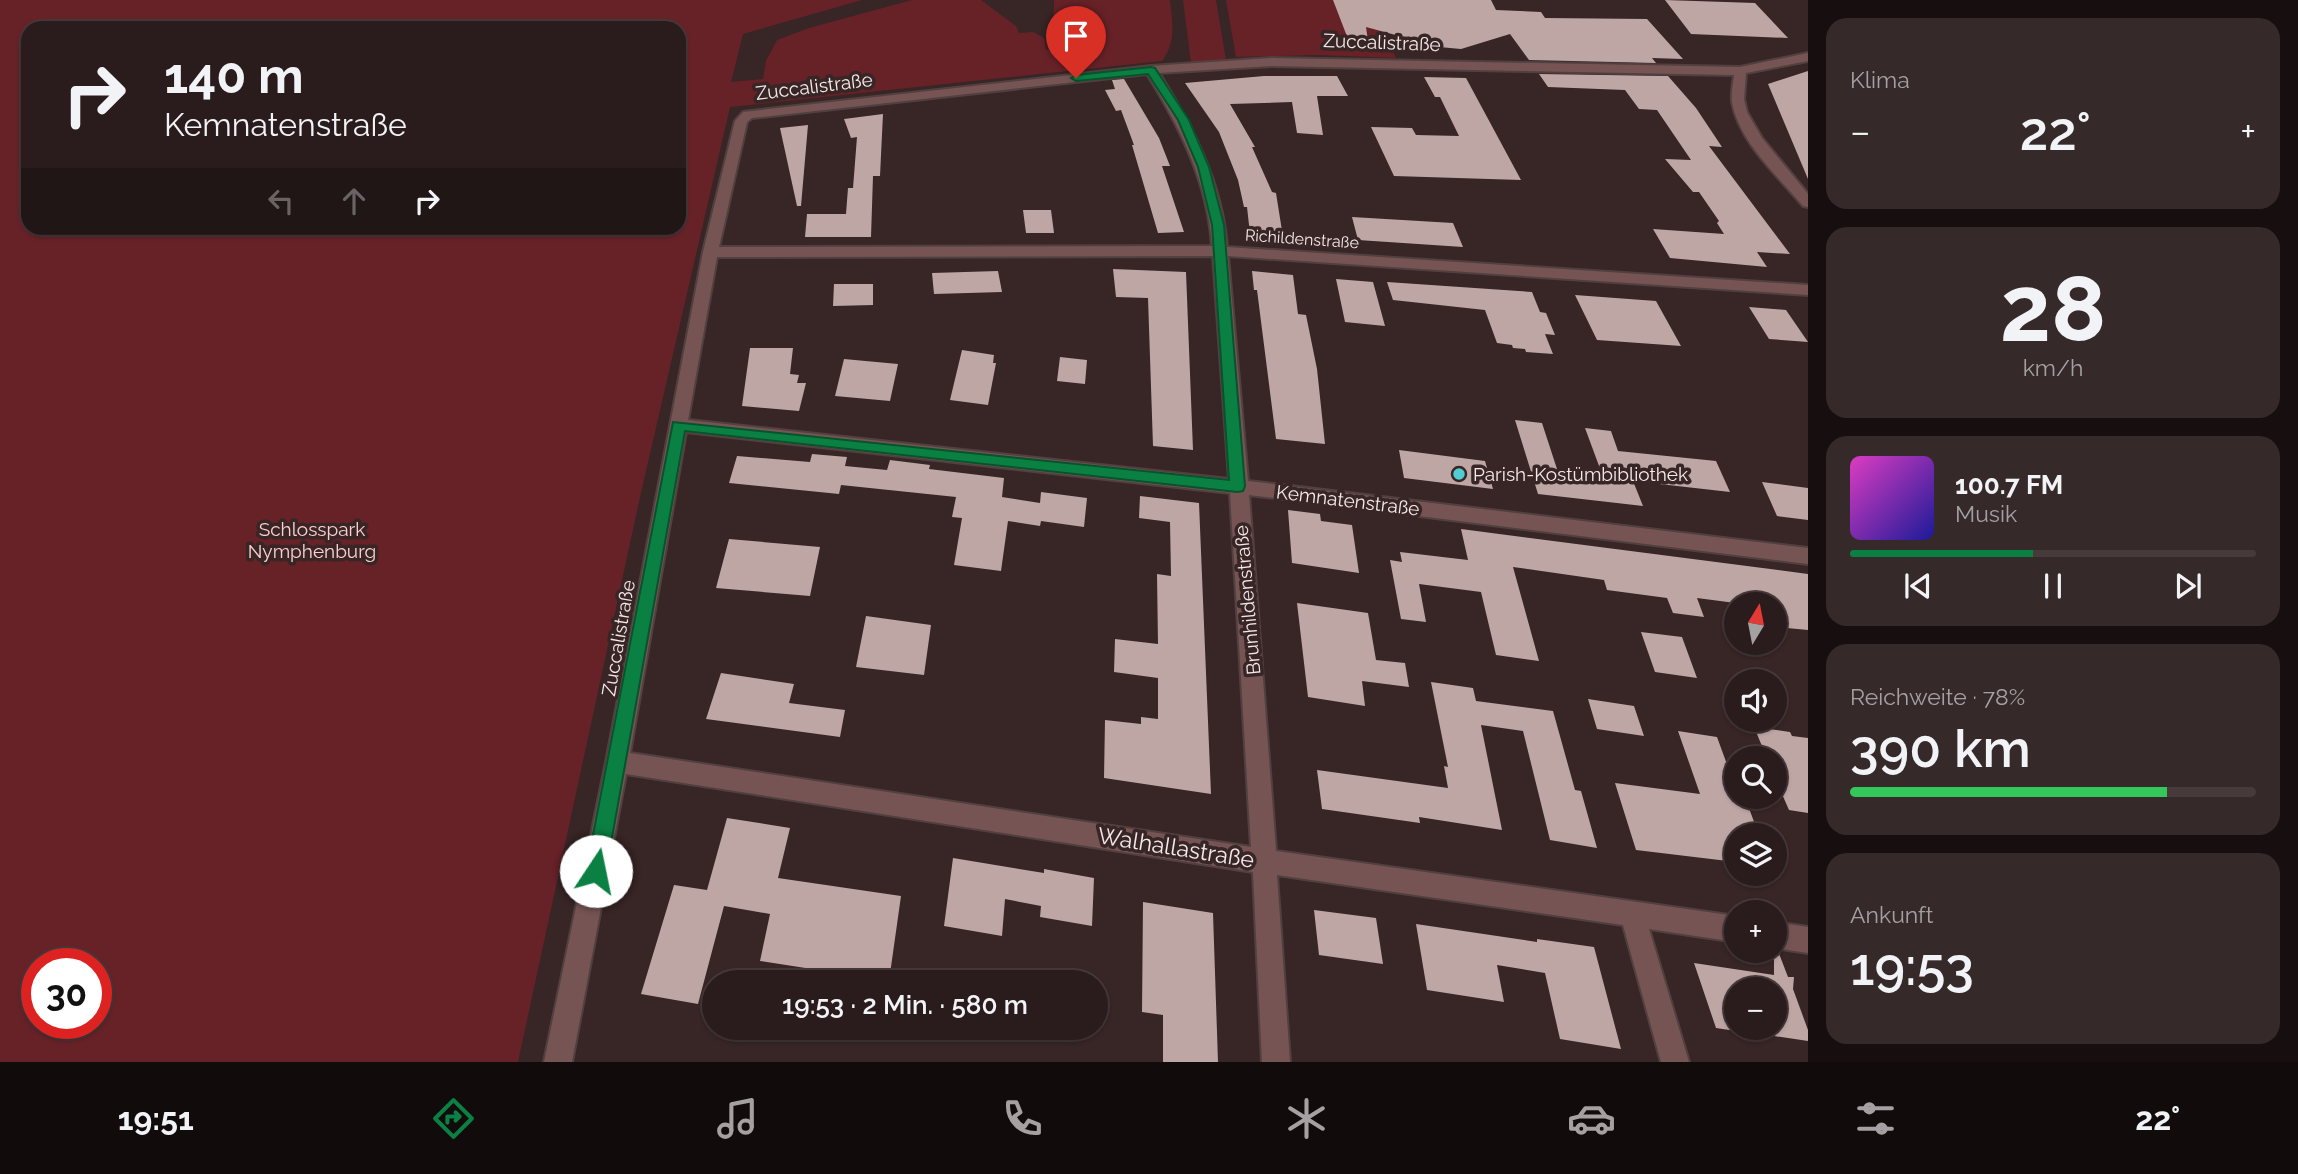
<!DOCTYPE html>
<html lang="de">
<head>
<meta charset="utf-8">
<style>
  body { margin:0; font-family:Raleway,sans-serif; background:#362929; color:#f1f3f6; height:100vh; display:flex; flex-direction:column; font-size:26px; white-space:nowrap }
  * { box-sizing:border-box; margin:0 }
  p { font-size:23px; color:#a5a1a3 }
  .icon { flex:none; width:38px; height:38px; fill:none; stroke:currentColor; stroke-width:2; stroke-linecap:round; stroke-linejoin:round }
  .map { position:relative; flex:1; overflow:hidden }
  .sheet { display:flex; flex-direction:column; gap:18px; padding:18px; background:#170f0f; width:490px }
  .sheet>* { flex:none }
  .banner { position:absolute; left:21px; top:21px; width:665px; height:214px; border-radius:21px; box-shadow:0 2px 5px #0004,0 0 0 2px #463a3b; background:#2a1c1c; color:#f1f3f6; overflow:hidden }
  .needle { width:46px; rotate:10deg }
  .fabs { position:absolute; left:1724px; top:592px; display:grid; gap:14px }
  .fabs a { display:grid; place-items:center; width:63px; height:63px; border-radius:50%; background:#2a1c1c; box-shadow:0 2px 5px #0004,0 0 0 2px #463a3b; font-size:35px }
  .speed { position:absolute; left:21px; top:948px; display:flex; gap:14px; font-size:35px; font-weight:700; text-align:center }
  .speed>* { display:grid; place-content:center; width:91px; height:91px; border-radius:50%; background:#2a1c1c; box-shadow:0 2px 5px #0004,0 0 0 2px #463a3b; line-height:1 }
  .speed .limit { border:10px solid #d22; background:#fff; color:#111 }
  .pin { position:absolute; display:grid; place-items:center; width:60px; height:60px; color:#fff; margin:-72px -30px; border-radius:50% 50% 50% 0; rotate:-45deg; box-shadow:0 0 7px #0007 }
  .pin .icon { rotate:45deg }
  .me { position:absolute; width:77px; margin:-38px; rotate:11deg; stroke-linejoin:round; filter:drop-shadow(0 0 5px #0008) }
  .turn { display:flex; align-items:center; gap:24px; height:147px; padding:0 28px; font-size:32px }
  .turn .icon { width:91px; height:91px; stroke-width:2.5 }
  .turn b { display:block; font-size:49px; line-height:60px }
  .lanes { display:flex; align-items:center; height:66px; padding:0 28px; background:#0003; justify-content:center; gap:35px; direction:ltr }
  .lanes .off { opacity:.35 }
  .big { font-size:52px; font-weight:600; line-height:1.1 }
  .sheet .card { flex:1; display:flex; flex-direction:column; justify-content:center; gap:10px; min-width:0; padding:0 24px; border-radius:21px; background:#362929 }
  .sheet .dial { align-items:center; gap:0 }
  .dial b { font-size:91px; line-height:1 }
  .song { display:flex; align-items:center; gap:21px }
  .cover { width:84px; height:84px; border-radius:10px; background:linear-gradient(135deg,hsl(310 70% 55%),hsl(240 70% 35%)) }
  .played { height:7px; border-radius:4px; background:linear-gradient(90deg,#0b8043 45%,#463a3b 45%) }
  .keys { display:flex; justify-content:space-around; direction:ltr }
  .heat { display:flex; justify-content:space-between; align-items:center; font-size:38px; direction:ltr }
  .charge { height:10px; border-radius:5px; background:linear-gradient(90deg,#34c759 78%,#463a3b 0) }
  .trip { position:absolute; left:702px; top:970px; width:406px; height:70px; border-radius:35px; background:#2a1c1c; box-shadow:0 2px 5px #0004,0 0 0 2px #463a3b; font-weight:600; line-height:70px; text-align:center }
  .menu { display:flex; height:112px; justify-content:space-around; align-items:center; background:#110b0b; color:#a5a1a3 }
  .menu .icon { width:49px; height:49px }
  .menu .on { color:#0b8043 }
  .menu b { font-size:32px; color:#f1f3f6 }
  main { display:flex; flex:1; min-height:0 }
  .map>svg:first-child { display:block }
  .green { fill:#672228; fill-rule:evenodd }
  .building { fill:#bea6a5 }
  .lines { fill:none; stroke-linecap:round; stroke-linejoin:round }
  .minor-casing { stroke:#524040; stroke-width:4 }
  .minor { fill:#775454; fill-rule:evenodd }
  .route { fill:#0b8043; stroke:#07532c; stroke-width:2 }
  .poi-dot { fill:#51ccd1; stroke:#382525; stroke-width:2.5 }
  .labels { text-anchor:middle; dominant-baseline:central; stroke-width:7; stroke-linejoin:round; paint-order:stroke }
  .far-street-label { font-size:16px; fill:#f5e8e8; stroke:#382525 }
  .street-label { font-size:19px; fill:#f5e8e8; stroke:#382525 }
  .poi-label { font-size:19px; fill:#f5e8e8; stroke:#382525; text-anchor:start }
  .park-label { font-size:19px; fill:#ffcfcf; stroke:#382525 }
  .near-street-label { font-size:23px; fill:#f5e8e8; stroke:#382525 }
</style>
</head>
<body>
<main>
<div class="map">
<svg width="1808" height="1062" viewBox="0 0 1808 1062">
  <rect width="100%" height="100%" fill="#382525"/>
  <path class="green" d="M0,0H862L743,34L731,82L763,79L766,61L777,40L809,28L912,0H981L1016,26L1019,33L1033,32L1044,38L1046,50L1082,40L1053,38L1054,0H1170C1172,23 1177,41 1162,61L730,107L640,497L518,1062H0ZM28,28H679V228H28ZM37,964H96V1024H37Z
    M1183,0H1216L1226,60L1191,63Z
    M1226,0H1369L1396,58L1318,55L1236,57Z"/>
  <path class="building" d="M1333,0H1491L1496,10L1541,12L1545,18L1647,19L1683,59L1652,58L1656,63L1529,60L1510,34L1461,49L1417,45L1414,40L1366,27L1368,41L1348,39Z
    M1665,0L1755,3L1788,38L1691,34Z
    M1808,71V179L1768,84Z
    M1539,74L1668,76L1696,108L1722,147L1709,146L1790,254L1757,252L1767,267L1670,258L1653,229L1724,234L1717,223L1719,221L1699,192H1693L1665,159L1691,160L1657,110L1639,109L1625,90L1548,87Z
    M1264,76H1337L1348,96H1317L1323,135L1297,133L1292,102L1230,104L1255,147H1252L1272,192L1276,193L1283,237L1250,234L1247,207H1244L1238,180L1219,132L1185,83Z
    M1424,77L1466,78L1521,180L1394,176L1371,127L1412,128L1416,135L1459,136L1440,97H1435Z
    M1124,79L1159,138L1170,166H1162L1184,232L1158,233L1132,145H1134L1121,110L1116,111L1105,90L1115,89L1112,80Z
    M883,114L880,176H873L871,237H805L807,214H846L848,188H853L857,137L851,138L844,119Z
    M808,125L801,206H797L780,128Z
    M1023,210H1051L1054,233H1026Z
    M1352,217L1453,223L1463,247L1358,240Z
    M1113,269L1186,272L1193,450L1153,446L1148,298L1116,297Z
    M998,271L1002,292L934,294L932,273Z
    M1252,271L1293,275L1298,314L1306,315L1317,369L1325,444L1276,439L1257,290H1254Z
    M1336,279L1373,282L1385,326L1345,322Z
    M1387,282L1532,292L1540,312L1546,313L1555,335L1545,334L1553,354L1526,352L1525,349L1513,348L1512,345L1497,343L1485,310L1393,300Z
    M834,284H873V305L833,306Z
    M1575,295L1656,301L1681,346L1597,340Z
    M1749,307L1786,310L1808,342L1769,339Z
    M750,348H793L790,374L799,375L797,383H806L799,411L742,406Z
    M962,350L994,355L993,363H996L988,405L950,400Z
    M1060,357L1087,360L1085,384L1057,381Z
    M844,359L898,364L890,401L835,396Z
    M1515,420L1542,423L1557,469L1602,474L1585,428L1611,431L1618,451L1716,461L1730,492L1633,481L1643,506L1538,494Z
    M1399,450L1485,461L1493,489L1404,478Z
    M812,454L847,457L845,466L887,470L890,460L930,465L929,469L1004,478L1002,497L1040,503L1041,492L1087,498L1084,527L1041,521L1040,526L1008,521L1001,571L954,565L962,518L952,517L956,497L841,485L839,494L729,483L737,456L810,462Z
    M1762,482L1808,488V520L1777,516Z
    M1140,496L1199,503L1211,794L1104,778L1105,720L1141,724V717L1158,719V678L1114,672L1115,639L1158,644L1157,574L1171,576L1170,522L1139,518Z
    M1288,510L1320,514L1321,521L1352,525L1359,573L1292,563Z
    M1461,529L1808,574V630L1787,628L1776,604H1743L1697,598L1704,617L1673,613L1667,598L1607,590L1604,580L1513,567L1539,661L1496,655L1481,592L1419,584L1426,622L1401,619L1390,560L1402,562L1400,552L1468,560Z
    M729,539L820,547L810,596L716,588Z
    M1297,603L1368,613L1376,660L1405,663L1409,687L1362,681L1365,706L1308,697Z
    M866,616L931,625L924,675L856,667Z
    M1641,632L1682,637L1697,678L1655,672Z
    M721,673L794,684L789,703L845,710L840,737L706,719Z
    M1431,682L1473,688L1476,701L1553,711L1575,790L1581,791L1597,848L1550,840L1523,731L1481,725L1502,830L1419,817L1420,823L1322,809L1317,770L1448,788L1444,766L1448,767Z
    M1588,699L1634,706L1644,736L1597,729Z
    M1754,727L1790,732L1792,736L1808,738V813L1789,810L1774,776V758H1767Z
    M1678,731L1717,737L1736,789V796H1739L1741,802L1747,803L1759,835H1736V862L1636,850L1615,783L1700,794Z
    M727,818L790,828L778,878L901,896L889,981L760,961L770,914L724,906L698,1004L641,994L674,885L707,890Z
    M953,858L1044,873V869L1094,878L1092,926L1040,917L1041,906L1005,899L1002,936L944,926Z
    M1143,902L1213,913L1218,1062H1163V1015L1142,1012Z
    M1314,910L1376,918L1383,964L1319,955Z
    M1416,924L1537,942V939L1594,947L1621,1049L1560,1039L1545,973L1497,965L1504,1002L1427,990Z
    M1774,951H1778L1788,977H1794L1793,989L1808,1030V1041L1774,1036V989H1736V1031L1716,1028L1694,963L1774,975Z"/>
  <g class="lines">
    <g class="minor-casing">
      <path id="minor" d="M1808,53V61L1746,73L1744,99L1747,112L1762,138L1808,194V207L1803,206C1778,176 1739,142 1732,102C1731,93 1733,84 1734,75L1271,66L1159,73C1193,127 1222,183 1227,247L1808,285V295L1228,256L1248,481L1808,548V564L1249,495L1276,851L1736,916V942L1649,929L1689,1062H1661L1623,925L1277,875L1290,1062H1262L1253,872L626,774L572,1062H544L606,762L703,252L735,121L743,112L1151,66L1271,58L1740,67ZM1147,74C1180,127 1208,183 1212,246L719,247L747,122L752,118ZM1213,256L1229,479L688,420L717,257ZM686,432L1230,493L1251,847L630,753Z
        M1774,922L1808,927V953L1774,948Z"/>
    </g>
    <use href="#minor" class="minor"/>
  </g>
  <path class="route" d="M1151,67L1155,68L1189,120L1209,167L1224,225L1245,486L1243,491L1237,492L685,431L606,871L603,878L596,881L589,878L586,871L673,422L1229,480L1212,225L1198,167L1178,120L1148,74L1076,81L1071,78L1076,75Z"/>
  <circle class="poi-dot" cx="1459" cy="474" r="7"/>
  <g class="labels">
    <g class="far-street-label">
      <text transform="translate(1302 239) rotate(4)">Richildenstraße</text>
    </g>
    <g class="street-label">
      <text transform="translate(1382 42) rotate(2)">Zuccalistraße</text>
      <text transform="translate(814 86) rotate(-7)">Zuccalistraße</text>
      <text transform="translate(1348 500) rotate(7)">Kemnatenstraße</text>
      <text transform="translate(1247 600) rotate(-95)">Brunhildenstraße</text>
      <text transform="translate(618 638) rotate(-80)">Zuccalistraße</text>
    </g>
    <g class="poi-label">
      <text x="1473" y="474">Parish-Kostümbibliothek</text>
    </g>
    <g class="park-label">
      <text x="312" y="529">Schlosspark<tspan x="312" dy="22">Nymphenburg</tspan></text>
    </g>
    <g class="near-street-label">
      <text transform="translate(1176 847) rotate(9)">Walhallastraße</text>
    </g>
  </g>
</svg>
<div class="fabs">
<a><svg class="needle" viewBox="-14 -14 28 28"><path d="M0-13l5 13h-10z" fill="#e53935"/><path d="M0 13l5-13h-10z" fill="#a5a1a3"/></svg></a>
<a><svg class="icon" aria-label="sound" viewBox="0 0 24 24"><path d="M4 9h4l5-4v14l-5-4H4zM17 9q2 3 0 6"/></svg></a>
<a><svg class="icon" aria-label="search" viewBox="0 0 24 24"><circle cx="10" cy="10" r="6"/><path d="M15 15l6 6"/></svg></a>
<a><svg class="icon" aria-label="layers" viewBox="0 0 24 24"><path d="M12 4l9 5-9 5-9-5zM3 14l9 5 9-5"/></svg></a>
<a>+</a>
<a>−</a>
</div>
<div class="speed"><div class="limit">30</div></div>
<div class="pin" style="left:1076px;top:78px;background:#d93025"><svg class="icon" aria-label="arrive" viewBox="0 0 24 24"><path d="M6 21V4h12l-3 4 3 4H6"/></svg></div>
<svg class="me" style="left:596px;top:871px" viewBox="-20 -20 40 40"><circle r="19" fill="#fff"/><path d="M0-13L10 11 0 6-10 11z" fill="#0b8043"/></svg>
<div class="trip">19:53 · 2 Min. · 580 m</div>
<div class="banner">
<div class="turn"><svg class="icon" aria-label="right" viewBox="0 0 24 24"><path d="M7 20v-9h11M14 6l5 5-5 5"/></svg><div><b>140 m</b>Kemnatenstraße</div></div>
<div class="lanes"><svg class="icon off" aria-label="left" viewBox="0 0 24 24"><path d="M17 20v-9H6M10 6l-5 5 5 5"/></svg><svg class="icon off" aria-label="ahead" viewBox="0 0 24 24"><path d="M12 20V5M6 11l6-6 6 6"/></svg><svg class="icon" aria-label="right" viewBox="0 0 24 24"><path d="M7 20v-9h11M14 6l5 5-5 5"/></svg></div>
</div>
</div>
<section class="sheet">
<div class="card"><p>Klima</p>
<div class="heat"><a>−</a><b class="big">22°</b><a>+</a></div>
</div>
<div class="card dial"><b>28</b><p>km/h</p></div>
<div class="card">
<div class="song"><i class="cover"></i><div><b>100.7 FM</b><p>Musik</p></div></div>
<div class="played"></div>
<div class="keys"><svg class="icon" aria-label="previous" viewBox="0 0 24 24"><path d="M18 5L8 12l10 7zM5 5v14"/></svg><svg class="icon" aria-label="pause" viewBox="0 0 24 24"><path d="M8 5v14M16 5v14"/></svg><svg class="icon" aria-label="next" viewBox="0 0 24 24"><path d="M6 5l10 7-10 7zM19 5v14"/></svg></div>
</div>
<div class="card"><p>Reichweite · 78%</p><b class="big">390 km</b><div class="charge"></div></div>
<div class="card"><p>Ankunft</p><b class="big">19:53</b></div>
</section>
</main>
<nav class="menu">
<b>19:51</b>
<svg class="icon on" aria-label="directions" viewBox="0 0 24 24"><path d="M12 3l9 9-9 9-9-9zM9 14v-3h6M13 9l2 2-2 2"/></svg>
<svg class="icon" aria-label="music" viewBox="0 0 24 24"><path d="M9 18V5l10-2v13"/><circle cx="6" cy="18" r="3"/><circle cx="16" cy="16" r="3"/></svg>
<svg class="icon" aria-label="phone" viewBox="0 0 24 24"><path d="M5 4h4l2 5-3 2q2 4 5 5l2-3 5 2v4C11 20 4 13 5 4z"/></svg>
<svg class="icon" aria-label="climate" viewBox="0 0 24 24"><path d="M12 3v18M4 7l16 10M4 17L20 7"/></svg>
<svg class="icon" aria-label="car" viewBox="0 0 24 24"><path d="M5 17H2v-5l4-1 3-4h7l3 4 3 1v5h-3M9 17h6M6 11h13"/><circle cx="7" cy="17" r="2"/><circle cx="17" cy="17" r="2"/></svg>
<svg class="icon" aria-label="filters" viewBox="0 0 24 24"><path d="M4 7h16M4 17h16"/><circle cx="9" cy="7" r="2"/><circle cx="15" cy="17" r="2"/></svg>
<b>22°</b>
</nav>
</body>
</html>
